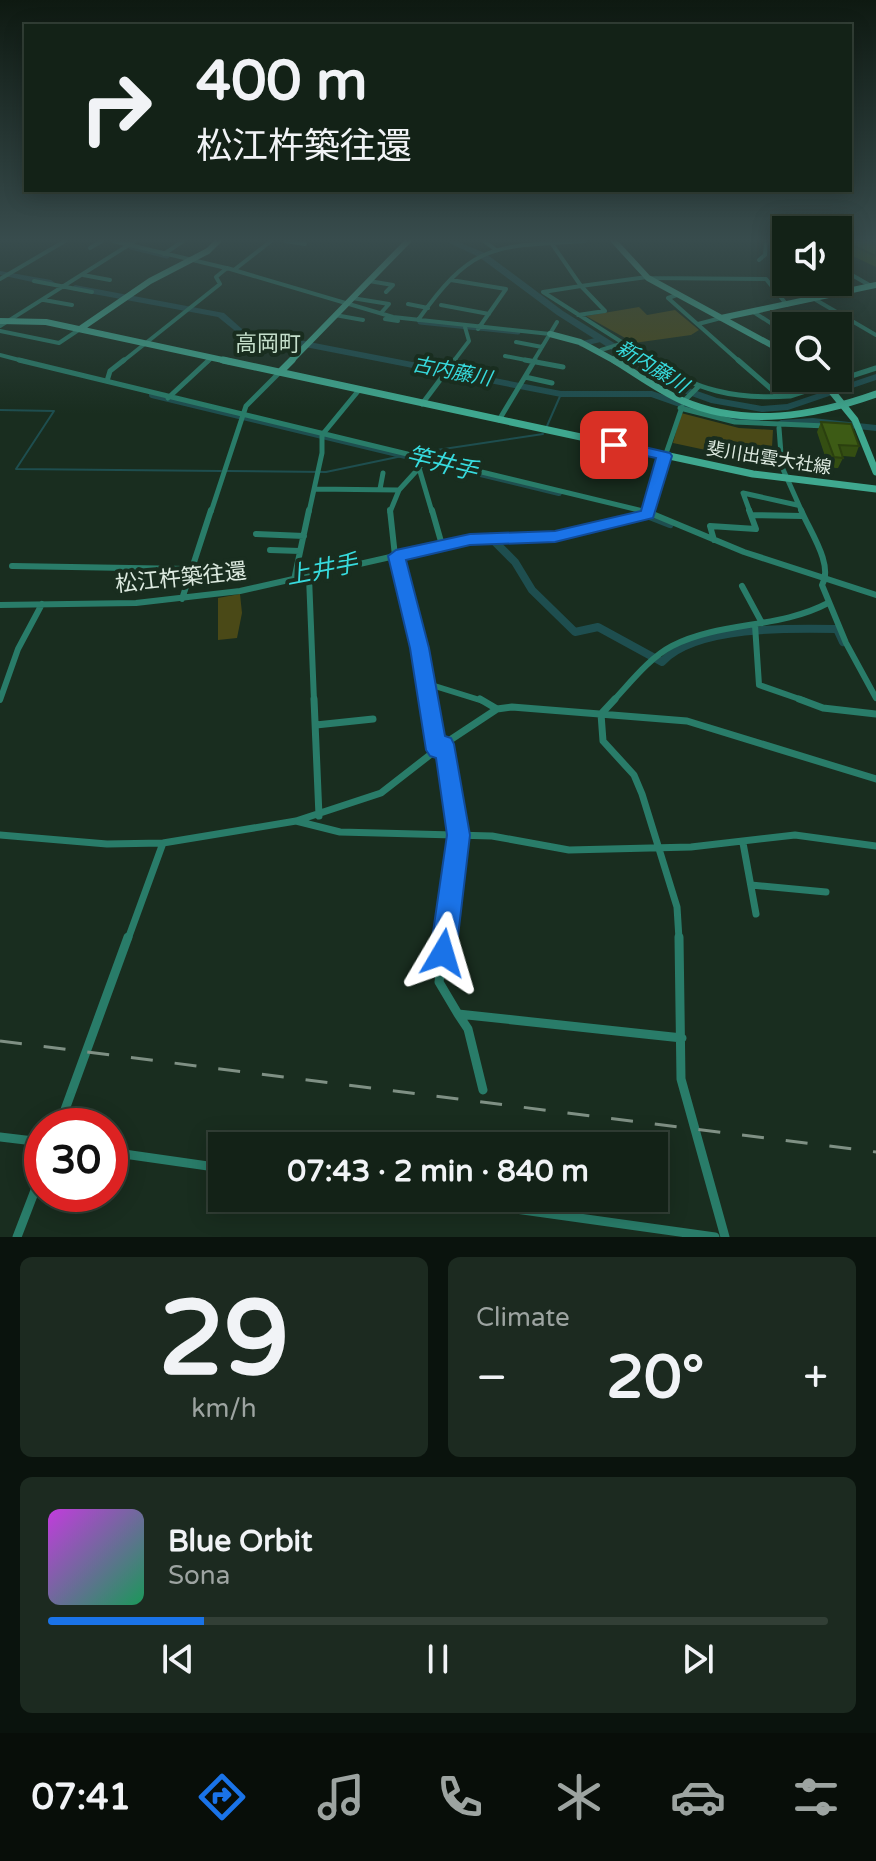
<!DOCTYPE html>
<html lang="en">
<head>
<meta charset="utf-8">
<style>
  body { margin:0; font-family:"Varela Round","Noto Sans JP",sans-serif; background:#1c2a20; color:#f1f3f6; height:100vh; display:flex; flex-direction:column; font-size:30px; white-space:nowrap }
  * { box-sizing:border-box; margin:0 }
  p { font-size:26px; color:#9da4a1 }
  .icon { flex:none; width:44px; height:44px; fill:none; stroke:currentColor; stroke-width:2; stroke-linecap:round; stroke-linejoin:round }
  .map { position:relative; height:1237px; overflow:hidden }
  .panel { display:flex; flex-direction:column; gap:20px; padding:20px; background:#0a130d; flex:1 }
  .panel>* { flex:none }
  .banner { position:absolute; left:24px; top:24px; width:828px; height:168px; border-radius:0px; box-shadow:0 4px 20px #0003,0 0 0 2px #323f36; background:#132217; color:#f1f3f6; overflow:hidden }
  .tools { position:absolute; left:772px; top:216px; display:grid; gap:16px }
  .tools a { display:grid; place-items:center; width:80px; height:80px; border-radius:0px; background:#132217; box-shadow:0 4px 20px #0003,0 0 0 2px #323f36; font-size:40px }
  .speed { position:absolute; left:24px; top:1108px; display:flex; gap:16px; font-size:40px; font-weight:700; text-align:center }
  .speed>* { display:grid; place-content:center; width:104px; height:104px; border-radius:50%; background:#132217; box-shadow:0 4px 20px #0003,0 0 0 2px #323f36; line-height:1 }
  .speed .limit { border:12px solid #d22; background:#fff; color:#111 }
  .pin { position:absolute; display:grid; place-items:center; width:68px; height:68px; color:#fff; margin:-34px; border-radius:16px; box-shadow:0 4px 12px #0006 }
  .me { position:absolute; width:88px; margin:-44px; rotate:7deg; stroke-linejoin:round; filter:drop-shadow(0 0 6px #0008) }
  .turn { display:flex; align-items:center; gap:28px; height:168px; padding:0 40px; font-size:36px }
  .turn .icon { width:104px; height:104px; stroke-width:2.5 }
  .turn b { display:block; font-size:56px; line-height:68px }
  .big { font-size:60px; font-weight:700; line-height:1.1 }
  .panel .widget { flex:1; display:flex; flex-direction:column; justify-content:center; gap:12px; min-width:0; padding:0 28px; border-radius:12px; background:#1c2a20 }
  .panel .dial { align-items:center; gap:0 }
  .dial b { font-size:104px; line-height:1 }
  .song { display:flex; align-items:center; gap:24px }
  .cover { width:96px; height:96px; border-radius:12px; background:linear-gradient(135deg,hsl(290 70% 55%),hsl(150 70% 35%)) }
  .played { height:8px; border-radius:4px; background:linear-gradient(90deg,#1a73e8 20%,#323f36 20%) }
  .keys { display:flex; justify-content:space-around; direction:ltr }
  .heat { display:flex; justify-content:space-between; align-items:center; font-size:44px; direction:ltr }
  .panel .tiles { flex:1; display:grid; gap:20px; grid-template-columns:1fr 1fr }
  .widget:last-child { grid-column:span 2 }
  .trip { position:absolute; left:208px; top:1132px; width:460px; height:80px; border-radius:0px; background:#132217; box-shadow:0 4px 20px #0003,0 0 0 2px #323f36; font-weight:700; line-height:80px; text-align:center }
  .menu { display:flex; height:128px; justify-content:space-around; align-items:center; background:#080e09; color:#9da4a1 }
  .menu .icon { width:56px; height:56px }
  .menu .selected { color:#1a73e8 }
  .menu b { font-size:36px; color:#f1f3f6 }
  .map>svg:first-child { display:block }
  .green { fill:#4a4917 }
  .lines { fill:none; stroke-linecap:round; stroke-linejoin:round }
  .stream { stroke:#1e4e4f; stroke-width:2 }
  .canal-far2 { stroke:#1e4e4f; stroke-width:5 }
  .canal-far1 { stroke:#1e4e4f; stroke-width:6 }
  .canal { stroke:#1e4e4f; stroke-width:8 }
  .river { fill:#1e4e4f; fill-rule:evenodd }
  .street-far4 { stroke:#297c69; stroke-width:4 }
  .street-far3 { stroke:#297c69; stroke-width:5 }
  .street-far2 { stroke:#297c69; stroke-width:6 }
  .street-far1 { stroke:#297c69; stroke-width:7 }
  .street { stroke:#297c69; stroke-width:9 }
  .secondary-far1 { stroke:#3fa88f; stroke-width:6 }
  .secondary { stroke:#3fa88f; stroke-width:7 }
  .rail { stroke:#7f9084; stroke-width:3; stroke-dasharray:22 22; stroke-linecap:butt }
  .wall { fill:#344e12 }
  .building { fill:#3d5b15; stroke:#2b400f; stroke-width:2 }
  .route { fill:#1a73e8; stroke:#114b97; stroke-width:2 }
  .labels { text-anchor:middle; dominant-baseline:central; stroke-width:8; stroke-linejoin:round; paint-order:stroke }
  .far-street-label { font-size:18px; fill:#ddeae0; stroke:#192d1f }
  .far-water-label { font-size:20px; font-style:italic; fill:#37dadd; stroke:#192d1f }
  .far-quarter-label { font-size:22px; fill:#c5dfcb; stroke:#192d1f }
  .street-label { font-size:22px; fill:#ddeae0; stroke:#192d1f }
  .water-label { font-size:24px; font-style:italic; fill:#37dadd; stroke:#192d1f }
</style>
</head>
<body>
<div class="map">
<svg width="876" height="1237" viewBox="0 0 876 1237">
  <rect width="100%" height="100%" fill="#192d1f"/>
  <path class="green" d="M639,307L647,315L675,310L699,330L691,335L634,343L586,316Z
    M681,413L739,428L773,430L771,464L673,443Z
    M240,594L242,613L237,638L218,640V598Z"/>
  <g class="lines">
    <path class="stream" d="M0,410L54,411L16,469L221,471
      M547,426L561,394
      M417,453L543,434
      M227,471L326,472L407,455"/>
    <path class="canal-far2" d="M131,247L167,256
      M420,322L518,332
      M581,344L602,339"/>
    <path class="canal-far1" d="M152,395L559,493"/>
    <path class="canal" d="M642,513L670,524
      M490,537L515,562L532,590L575,632L598,627L662,662C695,626 791,628 837,629L843,642"/>
    <path class="river" d="M445,241H456L485,253L563,311L683,386L717,398L762,406L787,404L876,374V380L788,410L762,412L711,403L675,390L557,315L479,257Z
      M0,271L51,280L55,283L51,286L0,275Z
      M75,285L224,313L242,329L561,391H652L714,412L756,418L761,421L756,424L708,417L651,397H561L239,334L218,317L72,290L71,288Z
      M813,418L876,425V431L813,424L781,426L776,423L781,420Z"/>
    <path class="street-far4" d="M113,241L226,268
      M285,241L305,244
      M484,241L496,250
      M550,241L581,286L543,292L653,362
      M90,248L102,241
      M164,254L183,241
      M759,260L765,255L766,241
      M838,267L871,286
      M234,270L271,241
      M83,275L110,280
      M648,278L766,279L787,305
      M0,279L65,241
      M451,280L506,289L478,329
      M34,281L92,292
      M369,281L393,285L386,292
      M823,282L842,293
      M677,295L668,298L740,362
      M352,298L389,304L381,313
      M44,300L72,305
      M816,300L876,335
      M408,304L428,308
      M441,305L489,314
      M752,311L786,333
      M335,315L363,320
      M578,315L605,311L581,286L647,277
      M385,319L398,321
      M418,320C474,241 494,247 585,241
      M698,324L721,318
      M0,326L135,241
      M0,331L59,343L80,329
      M516,342L542,347
      M601,350L624,343
      M0,355L27,362
      M505,356L536,362
      M122,362L220,284L216,277L227,268L393,317L550,334
      M207,362L212,357
      M453,362L469,341L465,327
      M533,362L557,322"/>
    <path class="street-far3" d="M19,360L647,512
      M525,360L563,367
      M649,360C696,390 734,400 790,396
      M738,360L777,394L790,396L876,368
      M838,366L853,375
      M525,377L552,383
      M107,381L110,371L124,360
      M168,398L209,360
      M684,401L698,387
      M422,404L455,360
      M680,408L735,422L826,426
      M499,420L535,360
      M779,428L782,467L802,512
      M431,452L419,468L432,512
      M314,489L398,490
      M380,489L383,473
      M211,512L246,406L280,372
      M309,512L322,453V435L359,390
      M390,512L399,490L419,468
      M646,512L682,407
      M750,512L743,493L797,505"/>
    <path class="street-far2" d="M390,510L395,556
      M432,510L442,545
      M643,510L744,552L876,595
      M801,510C809,530 834,565 822,585L846,643L876,698
      M751,515L802,516
      M256,534L304,536
      M714,540L710,526L756,529L749,510
      M270,550L300,551
      M396,556L419,648L428,701
      M12,566L189,569
      M309,577L314,701
      M294,580L309,510
      M742,586L762,623
      M182,599L211,510
      M0,605L136,603L240,591L470,539L555,537L648,514
      M755,625L759,685L805,701
      M425,683L483,701
      M0,700L18,649L42,604
      M613,701C630,683 649,658 672,646C721,621 779,629 828,603"/>
    <path class="street-far1" d="M314,699L319,816
      M428,699L437,750
      M480,699L497,709
      M615,699L601,714L603,741L634,775L642,794L677,907L679,939
      M799,699L823,708L876,714
      M316,725L373,719
      M296,821L340,832L492,836L569,850L691,847L795,835L876,846
      M0,835L107,844L163,843L296,821L381,793L444,744
      M743,843L756,914
      M751,885L826,892
      M128,939L163,843
      M445,939L459,835L444,744L497,709L512,707L687,721L876,779"/>
    <path class="street" d="M445,937L439,982L458,1014L682,1038
      M679,937L681,1079L725,1237
      M458,1014L468,1029L483,1090
      M59,1126L128,937
      M0,1137L42,1142
      M110,1152L222,1168
      M437,1198L715,1237
      M17,1237L42,1172"/>
    <path class="secondary-far1" d="M614,241L648,278L786,353
      M721,318L876,285
      M0,321L46,322L232,362
      M80,329L150,281L208,251L218,241
      M550,334L580,342L617,362
      M290,362L408,241"/>
    <path class="secondary" d="M223,360L753,474L876,489
      M614,360C637,374 658,390 683,401C746,428 814,416 876,394
      M280,372L292,360
      M821,378L855,420L876,472"/>
    <path class="rail" d="M0,1041L876,1152"/>
  </g>
  <path class="wall" d="M846,242L876,245V267L842,251Z
    M821,422L859,446L855,457L843,456V458L838,468H829L817,432Z"/>
  <path class="building" d="M848,241H868L876,245V256L846,242Z
    M821,422L851,424L859,446L839,445L843,458L834,457Z"/>
  <linearGradient id="sky" x2="0" y2="1"><stop stop-color="#0e1911"/><stop offset="0.58" stop-color="#384c4d"/><stop offset="1" stop-color="#384c4d" stop-opacity="0"/></linearGradient>
  <rect width="876" height="414" fill="url(#sky)"/>
  <path class="route" d="M614,440L670,453L672,456L653,518L555,542L470,545L406,560L429,648L445,736L451,738L454,744L470,835L456,953L452,962L443,966L434,962L430,953L447,835L436,758L430,756L426,750L410,648L388,556L396,550L470,534L555,531L641,511L656,458L608,448V442Z"/>
  <g class="labels">
    <g class="far-street-label">
      <text transform="translate(769 458) rotate(9)">斐川出雲大社線</text>
    </g>
    <g class="far-water-label">
      <text transform="translate(652 367) rotate(32)">新内藤川</text>
      <text transform="translate(452 372) rotate(11)">古内藤川</text>
    </g>
    <g class="far-quarter-label">
      <text x="268" y="344">高岡町</text>
    </g>
    <g class="street-label">
      <text transform="translate(181 578) rotate(-6)">松江杵築往還</text>
    </g>
    <g class="water-label">
      <text transform="translate(442 464) rotate(14)">竿井手</text>
      <text transform="translate(322 570) rotate(-11)">上井手</text>
    </g>
  </g>
</svg>
<div class="tools">
<a><svg class="icon" aria-label="sound" viewBox="0 0 24 24"><path d="M4 9h4l5-4v14l-5-4H4zM17 9q2 3 0 6"/></svg></a>
<a><svg class="icon" aria-label="search" viewBox="0 0 24 24"><circle cx="10" cy="10" r="6"/><path d="M15 15l6 6"/></svg></a>
</div>
<div class="speed"><div class="limit">30</div></div>
<div class="pin" style="left:614px;top:445px;background:#d93025"><svg class="icon" aria-label="arrive" viewBox="0 0 24 24"><path d="M6 21V4h12l-3 4 3 4H6"/></svg></div>
<svg class="me" style="left:443px;top:953px" viewBox="-20 -20 40 40"><path d="M0-17L14 15 0 8-14 15z" fill="#1a73e8" stroke="#fff" stroke-width="4"/></svg>
<div class="trip">07:43 · 2 min · 840 m</div>
<div class="banner">
<div class="turn"><svg class="icon" aria-label="right" viewBox="0 0 24 24"><path d="M7 20v-9h11M14 6l5 5-5 5"/></svg><div><b>400 m</b>松江杵築往還</div></div>
</div>
</div>
<section class="panel">
<div class="tiles">
<div class="widget dial"><b>29</b><p>km/h</p></div>
<div class="widget"><p>Climate</p>
<div class="heat"><a>−</a><b class="big">20°</b><a>+</a></div>
</div>
<div class="widget">
<div class="song"><i class="cover"></i><div><b>Blue Orbit</b><p>Sona</p></div></div>
<div class="played"></div>
<div class="keys"><svg class="icon" aria-label="previous" viewBox="0 0 24 24"><path d="M18 5L8 12l10 7zM5 5v14"/></svg><svg class="icon" aria-label="pause" viewBox="0 0 24 24"><path d="M8 5v14M16 5v14"/></svg><svg class="icon" aria-label="next" viewBox="0 0 24 24"><path d="M6 5l10 7-10 7zM19 5v14"/></svg></div>
</div>
</div>
</section>
<nav class="menu">
<b>07:41</b>
<svg class="icon selected" aria-label="directions" viewBox="0 0 24 24"><path d="M12 3l9 9-9 9-9-9zM9 14v-3h6M13 9l2 2-2 2"/></svg>
<svg class="icon" aria-label="music" viewBox="0 0 24 24"><path d="M9 18V5l10-2v13"/><circle cx="6" cy="18" r="3"/><circle cx="16" cy="16" r="3"/></svg>
<svg class="icon" aria-label="phone" viewBox="0 0 24 24"><path d="M5 4h4l2 5-3 2q2 4 5 5l2-3 5 2v4C11 20 4 13 5 4z"/></svg>
<svg class="icon" aria-label="climate" viewBox="0 0 24 24"><path d="M12 3v18M4 7l16 10M4 17L20 7"/></svg>
<svg class="icon" aria-label="car" viewBox="0 0 24 24"><path d="M5 17H2v-5l4-1 3-4h7l3 4 3 1v5h-3M9 17h6M6 11h13"/><circle cx="7" cy="17" r="2"/><circle cx="17" cy="17" r="2"/></svg>
<svg class="icon" aria-label="filters" viewBox="0 0 24 24"><path d="M4 7h16M4 17h16"/><circle cx="9" cy="7" r="2"/><circle cx="15" cy="17" r="2"/></svg>
</nav>
</body>
</html>
